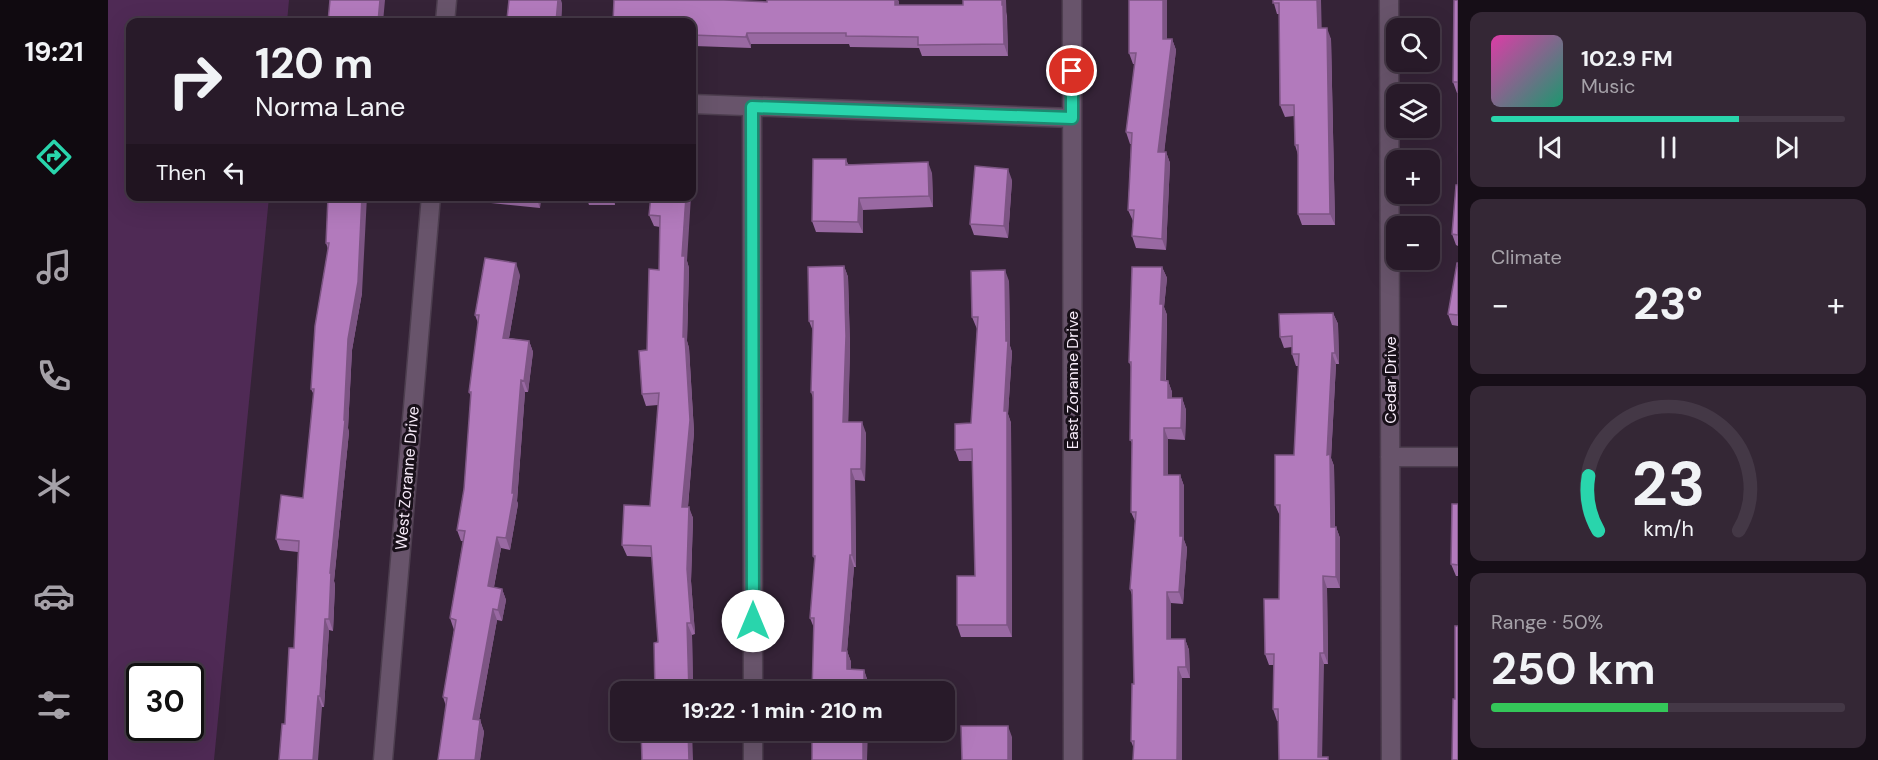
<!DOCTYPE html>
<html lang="en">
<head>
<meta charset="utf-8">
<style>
  body { margin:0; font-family:"DM Sans",sans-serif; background:#342735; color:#f1f3f6; height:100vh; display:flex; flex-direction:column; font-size:22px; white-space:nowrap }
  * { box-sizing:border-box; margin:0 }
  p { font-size:20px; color:#a5a1a8 }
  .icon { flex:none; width:33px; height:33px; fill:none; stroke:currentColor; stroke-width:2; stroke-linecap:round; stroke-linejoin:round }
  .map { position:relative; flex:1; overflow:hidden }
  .details { display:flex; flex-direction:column; gap:12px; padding:12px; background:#160e17; width:420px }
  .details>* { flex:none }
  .top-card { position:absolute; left:18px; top:18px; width:570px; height:183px; border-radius:12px; box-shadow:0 6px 24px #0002,0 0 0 2px #443846; background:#281a29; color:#f1f3f6; overflow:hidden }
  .tools { position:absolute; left:1278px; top:18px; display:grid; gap:12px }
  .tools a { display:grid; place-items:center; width:54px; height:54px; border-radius:12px; background:#281a29; box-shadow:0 6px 24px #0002,0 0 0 2px #443846; font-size:30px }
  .speed { position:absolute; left:18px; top:663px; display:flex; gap:12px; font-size:30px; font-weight:700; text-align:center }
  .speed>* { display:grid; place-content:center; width:78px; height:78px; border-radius:50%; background:#281a29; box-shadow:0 6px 24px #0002,0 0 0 2px #443846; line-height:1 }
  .speed .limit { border:3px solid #111; border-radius:9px; background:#fff; color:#111 }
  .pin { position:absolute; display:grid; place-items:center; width:51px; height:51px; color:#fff; margin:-26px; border:3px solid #fff; border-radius:50%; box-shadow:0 2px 6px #0007 }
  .me { position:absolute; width:66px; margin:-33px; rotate:0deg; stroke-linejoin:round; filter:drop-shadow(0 0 4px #0008) }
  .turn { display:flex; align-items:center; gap:21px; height:126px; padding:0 30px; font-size:27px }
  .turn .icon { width:78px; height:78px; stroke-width:2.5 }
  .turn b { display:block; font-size:42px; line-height:51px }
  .then { display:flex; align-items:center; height:57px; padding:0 30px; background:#0003; gap:12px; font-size:22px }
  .big { font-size:45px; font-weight:700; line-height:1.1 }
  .details .tile { flex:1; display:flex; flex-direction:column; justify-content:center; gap:9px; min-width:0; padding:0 21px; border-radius:12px; background:#342735 }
  .details .dial { align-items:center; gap:0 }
  .dial svg { height:156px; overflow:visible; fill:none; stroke:#443846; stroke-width:7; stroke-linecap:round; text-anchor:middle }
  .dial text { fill:#f1f3f6; stroke:none }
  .song { display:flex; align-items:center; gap:18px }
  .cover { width:72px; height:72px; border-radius:9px; background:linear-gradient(135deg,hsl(320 70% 55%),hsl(160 70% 35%)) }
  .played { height:6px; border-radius:3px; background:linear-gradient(90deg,#29d5ac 70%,#443846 70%) }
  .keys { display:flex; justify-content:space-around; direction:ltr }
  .heat { display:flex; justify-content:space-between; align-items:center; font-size:33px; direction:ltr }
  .charge { height:9px; border-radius:4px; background:linear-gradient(90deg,#34c759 50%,#443846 0) }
  .trip { position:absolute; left:502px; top:681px; width:345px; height:60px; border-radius:12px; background:#281a29; box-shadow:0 6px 24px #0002,0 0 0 2px #443846; font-weight:700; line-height:60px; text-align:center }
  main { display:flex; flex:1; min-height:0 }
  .dock { display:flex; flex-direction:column; width:108px; justify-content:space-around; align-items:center; background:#100a10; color:#a5a1a8 }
  .dock .icon { width:42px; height:42px }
  .dock .on { color:#29d5ac }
  .dock b { font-size:27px; color:#f1f3f6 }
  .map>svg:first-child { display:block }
  .green { fill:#4f2a55; fill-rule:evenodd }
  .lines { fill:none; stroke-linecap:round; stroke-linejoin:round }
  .street-casing { stroke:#4d3e4f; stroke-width:21 }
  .street { stroke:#68546b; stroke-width:18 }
  .wall { fill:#9969a2 }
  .shaded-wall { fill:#7d5584 }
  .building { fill:#b27abc; stroke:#7d5584; stroke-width:1.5 }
  .route-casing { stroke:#1b8a70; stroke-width:15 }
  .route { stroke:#29d5ac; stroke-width:10 }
  .labels { text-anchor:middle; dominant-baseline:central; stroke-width:6; stroke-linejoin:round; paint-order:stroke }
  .street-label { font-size:16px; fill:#f9edfb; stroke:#181019 }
</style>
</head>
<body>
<main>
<nav class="dock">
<b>19:21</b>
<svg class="icon on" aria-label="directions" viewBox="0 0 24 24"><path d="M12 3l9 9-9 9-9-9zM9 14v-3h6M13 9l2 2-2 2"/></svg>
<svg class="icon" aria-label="music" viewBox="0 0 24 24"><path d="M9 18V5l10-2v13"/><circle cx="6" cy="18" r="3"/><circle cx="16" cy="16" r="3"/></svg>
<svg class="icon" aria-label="phone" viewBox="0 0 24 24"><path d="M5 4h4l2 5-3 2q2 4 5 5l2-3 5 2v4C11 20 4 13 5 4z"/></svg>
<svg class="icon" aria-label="climate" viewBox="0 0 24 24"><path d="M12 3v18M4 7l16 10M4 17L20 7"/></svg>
<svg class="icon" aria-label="car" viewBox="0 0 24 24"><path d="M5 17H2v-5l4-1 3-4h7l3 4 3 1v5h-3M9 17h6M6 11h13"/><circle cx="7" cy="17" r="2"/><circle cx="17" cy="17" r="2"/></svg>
<svg class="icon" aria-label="filters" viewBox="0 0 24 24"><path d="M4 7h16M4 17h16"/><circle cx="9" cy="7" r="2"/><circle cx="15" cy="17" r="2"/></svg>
</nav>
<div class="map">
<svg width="1350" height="760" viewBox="0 0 1350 760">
  <rect width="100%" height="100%" fill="#352337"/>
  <path class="green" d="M0,0H181L179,22H22V196L161,197L106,760H0ZM32,676H82V728H32Z"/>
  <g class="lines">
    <g class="street-casing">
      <path id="street" d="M964,0L965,760
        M1281,0L1283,760
        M337,22L339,0
        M584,104L964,118
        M644,107L645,692
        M1282,457H1350
        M645,730V760
        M275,760L323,196"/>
    </g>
    <use href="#street" class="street"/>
  </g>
  <path class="wall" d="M506,0H621V1L659,2L791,1V5L898,12L899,16L900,56H814L811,48L742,47L741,44H643V48L586,46L584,41V22Z
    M1059,0V39H1064L1068,50L1056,152H1058L1062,163L1058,250L1028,248L1024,236L1025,221L1020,210L1023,144H1022L1018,132L1027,64H1025L1021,53Z
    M1165,0L1213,28L1223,39L1227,225H1194L1190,214V155L1187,145L1186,116L1177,117L1172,105L1171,14H1169Z
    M1350,0V246L1348,245L1344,234L1350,185V93H1349L1345,82Z
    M454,3L453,22H401L399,19Z
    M738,159L740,164L824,173L825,207L755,210V233L708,232L704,221Z
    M904,180L900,238L866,235L862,224Z
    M225,196L254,293L244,350L240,428L241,432L226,581L227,585L225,631L221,630L216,707H214L177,724L186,648L190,552L172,550L168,539L195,498L206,395L203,389L220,249L218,243Z
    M381,196H433L432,208L383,203Z
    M478,196H507V205H481Z
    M543,196L579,261L581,268L579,341L581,348L586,432L580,507L585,518L583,581L587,634L584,635L585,692H547L550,642L544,557L519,556L514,545L542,506L550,405L538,406L534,394L551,270L552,227L546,226L541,215Z
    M1350,263V326L1344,325L1340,314Z
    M736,266L740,277L742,347L740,422L758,433L757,481L747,480L748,567H746L739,651L743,662V670H756L760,682V692H704L706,628L702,618L707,561L705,556V398L703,392L705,331L701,321Z
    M1054,267L1059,278L1056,307L1059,315L1058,381H1060L1064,392V398H1074L1078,410L1077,440L1060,439V475H1072L1076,486V540L1079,548L1075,604L1063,603V639H1077L1081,650L1082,678H1074V760H1025L1026,749L1023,741L1026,684L1024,595L1022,589L1027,521L1023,512L1024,443L1022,440L1023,367L1021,362Z
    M412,275L401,338L421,341L425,352L420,392H417L409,501L410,504L402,550L393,548L386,587L394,589L398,600L394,621L389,620L371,720H372L376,732L372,760H330L338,706L335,697L346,630L342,618L355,541H353L349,530L356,489L363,397L361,392L370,323L367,315Z
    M901,281L902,346L904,352L900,414L903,423L904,637H853L849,625L867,576L865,461H851L847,450L863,423L869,329L864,317Z
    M1225,313L1230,324L1231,364H1228L1223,458L1226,466L1227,527H1228L1232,538V588H1219L1220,664H1216L1171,760V721H1169L1165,709L1166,665H1161L1157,654L1171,599L1172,516L1167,505L1186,455L1191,366H1188L1184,354V347L1176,348L1172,337Z
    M1350,504V576H1348L1343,564Z"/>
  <path class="shaded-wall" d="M272,0H277L275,22H270Z
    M450,0H453L454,3L453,22H448Z
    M787,0H790L791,1V16L787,5Z
    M894,0H898L900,56L896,44Z
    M1055,0H1059V50L1055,39Z
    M1209,0H1213L1214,40L1210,28Z
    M1219,28L1223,39L1227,225L1222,214Z
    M639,33L643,44V48L638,37Z
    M1064,39L1068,50L1055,163L1050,152Z
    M1058,152L1062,163L1058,250L1054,239Z
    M820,162L824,173L825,207L821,196Z
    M900,169L904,180L900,238L896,226Z
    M254,196H259L254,293L244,350L240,428L241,432L226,581L227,585L225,631L221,619L222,573L240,339Z
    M428,196H433L432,208L428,197Z
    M504,196H507V205Z
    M578,196H583L579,261L581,268L579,341L581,348L586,432L579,518L574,507V256Z
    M751,198L755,210V233L750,222Z
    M408,263L412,275L399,349L395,338Z
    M736,266L740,277L742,347L740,433L735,422Z
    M1054,267L1059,278L1056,307L1059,315L1057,392L1053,380L1052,304Z
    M897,270L901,281L902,346L904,352L900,414L903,423L904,637L899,625L896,411L898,341Z
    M1225,313L1230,324L1231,364L1227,353Z
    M421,341L425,352L420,392L416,381Z
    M1224,353L1228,364L1223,458L1226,466L1227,538L1223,527L1219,455Z
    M413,380L417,392L409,501L410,504L402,550L398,538L404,493Z
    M1060,381L1064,392V409L1060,398Z
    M1074,398L1078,410L1077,440L1073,428Z
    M754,422L758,433L757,481L753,469Z
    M1056,428L1060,439V486L1056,475Z
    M743,469L747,480L748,567L744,555Z
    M1072,475L1076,486V540L1079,548L1075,604L1071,592Z
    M581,507L585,518L583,581L587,634L583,623L579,569Z
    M1228,527L1232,538V588L1228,577Z
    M389,537L393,548L384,597L380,586Z
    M742,555L746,567L739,651L743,662V681L734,651Z
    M1215,576L1219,588L1220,664L1216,653Z
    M394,589L398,600L394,621L390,610Z
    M1059,592L1063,603V650L1059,639Z
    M385,609L389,620L369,731L365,719Z
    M217,619L221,630L216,707L212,696Z
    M579,623L584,635L585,692H581Z
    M1077,639L1081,650L1082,678L1078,667Z
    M1212,653L1216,664L1214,760L1210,757Z
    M1070,667L1074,678V760H1069Z
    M756,670L760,682V692H756Z
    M210,696L214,707L210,760H205Z
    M372,720L376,732L372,760H367Z
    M900,726L904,737V760H900Z
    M580,730H584L585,760H581Z
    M755,730H760L759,760H755Z"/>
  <path class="building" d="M222,0H272L270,22H220Z
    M401,0H450L448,22H434L399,19Z
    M506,0H616L659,2V0H787V5H855V0H894V5H895L896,44L810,45V37L738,36V33H639L638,37L584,35V22H505Z
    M1021,0H1055V39H1064L1050,152H1058L1054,239L1024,236L1026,210H1020L1024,133L1018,132L1028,53H1021Z
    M1165,0H1209L1210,28H1219L1222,214H1190V145H1187L1186,105H1172L1171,3H1165Z
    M1346,0H1350V235L1344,234L1348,185H1350V82H1345Z
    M705,159H738V165L820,162L821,196L751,198L750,222L704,221Z
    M867,166L900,169L896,226L862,224Z
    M254,196L250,282L240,339L236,420H237L222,573H223L221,619H217L212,696H210L205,760H171L174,724H177L181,648H186L191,541L168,539L173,495L195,498L206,389H203L207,326L221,243H218L220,197Z
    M543,196H578L574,256H577L575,337H577L582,420L574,507H581L579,569L583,623H579L581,692H547L546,643L550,642L543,546L514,545L516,505L542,506L551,393L534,394L531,351L539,350L541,269L551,270L552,216L541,215Z
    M377,258L408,263L395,338L421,341L416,381L413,380L404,493H406L398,538L389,537L380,586L394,589L390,610L385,609L365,719L372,720L367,760H330L339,698L335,697L348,620L342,618L357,531L349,530L356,489L363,392H361L371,315H367Z
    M1349,263H1350V315L1340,314Z
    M736,266L738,336L735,422H754L753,469H743L744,555H742L734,651H739V669L756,670V692H704L706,618H702L707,556H705V392H703L705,321H701L700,267Z
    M1024,267H1054L1052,304H1055L1053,380L1060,381V398H1074L1073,428H1056V475H1072V536H1075L1071,592H1059V639H1077L1078,667H1070L1069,760H1025L1026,741H1023L1024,684H1026L1024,590L1022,589L1028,512H1023L1024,440H1022L1023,362H1021Z
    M897,270L898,341H900L896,411H899V625H849V576H867L864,449L847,450V424L863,423L870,317H864L863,271Z
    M1225,313L1227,353H1224L1219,455L1222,454L1223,527H1228V577L1215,576L1216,653H1212L1210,757H1220V760H1171L1170,709H1165L1166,654H1157L1156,599H1171L1172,505H1167V455H1186L1191,354H1184V336L1172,337L1171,314Z
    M1344,504H1350V565L1343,564Z
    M1347,626H1350V760H1344L1345,699H1347Z
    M853,726H900V760H854Z
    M533,730H580L581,760H534Z
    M704,730H755V760H704Z"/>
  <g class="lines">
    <g class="route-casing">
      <path id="route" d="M645,621L644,107L964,118V71"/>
    </g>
    <use href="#route" class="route"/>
  </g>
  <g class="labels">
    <g class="street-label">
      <text transform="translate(964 380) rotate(-90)">East Zoranne Drive</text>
      <text transform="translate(1282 380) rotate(-90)">Cedar Drive</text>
      <text transform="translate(299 478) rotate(-85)">West Zoranne Drive</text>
    </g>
  </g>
</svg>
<div class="tools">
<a><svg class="icon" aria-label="search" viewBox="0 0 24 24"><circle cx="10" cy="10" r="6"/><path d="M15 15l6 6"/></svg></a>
<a><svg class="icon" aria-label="layers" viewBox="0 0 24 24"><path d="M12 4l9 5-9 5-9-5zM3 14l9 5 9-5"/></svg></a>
<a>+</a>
<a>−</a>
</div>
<div class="speed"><div class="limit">30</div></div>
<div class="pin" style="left:964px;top:71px;background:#d93025"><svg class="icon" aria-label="arrive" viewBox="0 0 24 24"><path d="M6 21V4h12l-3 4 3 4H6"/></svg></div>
<svg class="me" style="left:645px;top:621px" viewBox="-20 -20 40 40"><circle r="19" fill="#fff"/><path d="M0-13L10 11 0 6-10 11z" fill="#29d5ac"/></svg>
<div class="trip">19:22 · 1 min · 210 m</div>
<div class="top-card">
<div class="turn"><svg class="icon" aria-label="right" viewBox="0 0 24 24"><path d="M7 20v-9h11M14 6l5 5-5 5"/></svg><div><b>120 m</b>Norma Lane</div></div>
<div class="then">Then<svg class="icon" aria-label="left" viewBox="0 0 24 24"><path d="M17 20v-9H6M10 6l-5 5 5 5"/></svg></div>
</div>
</div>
<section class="details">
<div class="tile">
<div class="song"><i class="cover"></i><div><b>102.9 FM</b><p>Music</p></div></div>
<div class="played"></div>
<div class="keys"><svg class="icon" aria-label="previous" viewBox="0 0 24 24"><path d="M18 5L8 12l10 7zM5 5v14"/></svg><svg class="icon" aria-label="pause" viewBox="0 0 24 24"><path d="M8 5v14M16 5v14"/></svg><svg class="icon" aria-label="next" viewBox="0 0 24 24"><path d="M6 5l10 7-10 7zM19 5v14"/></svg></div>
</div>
<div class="tile"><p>Climate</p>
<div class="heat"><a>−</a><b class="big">23°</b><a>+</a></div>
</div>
<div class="tile dial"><svg viewBox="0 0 100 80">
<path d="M14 69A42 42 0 1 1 86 69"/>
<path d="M14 69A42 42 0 0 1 9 41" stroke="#29d5ac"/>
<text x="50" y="56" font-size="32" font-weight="700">23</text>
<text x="50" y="72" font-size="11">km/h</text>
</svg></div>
<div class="tile"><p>Range · 50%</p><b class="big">250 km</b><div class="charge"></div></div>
</section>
</main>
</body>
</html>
